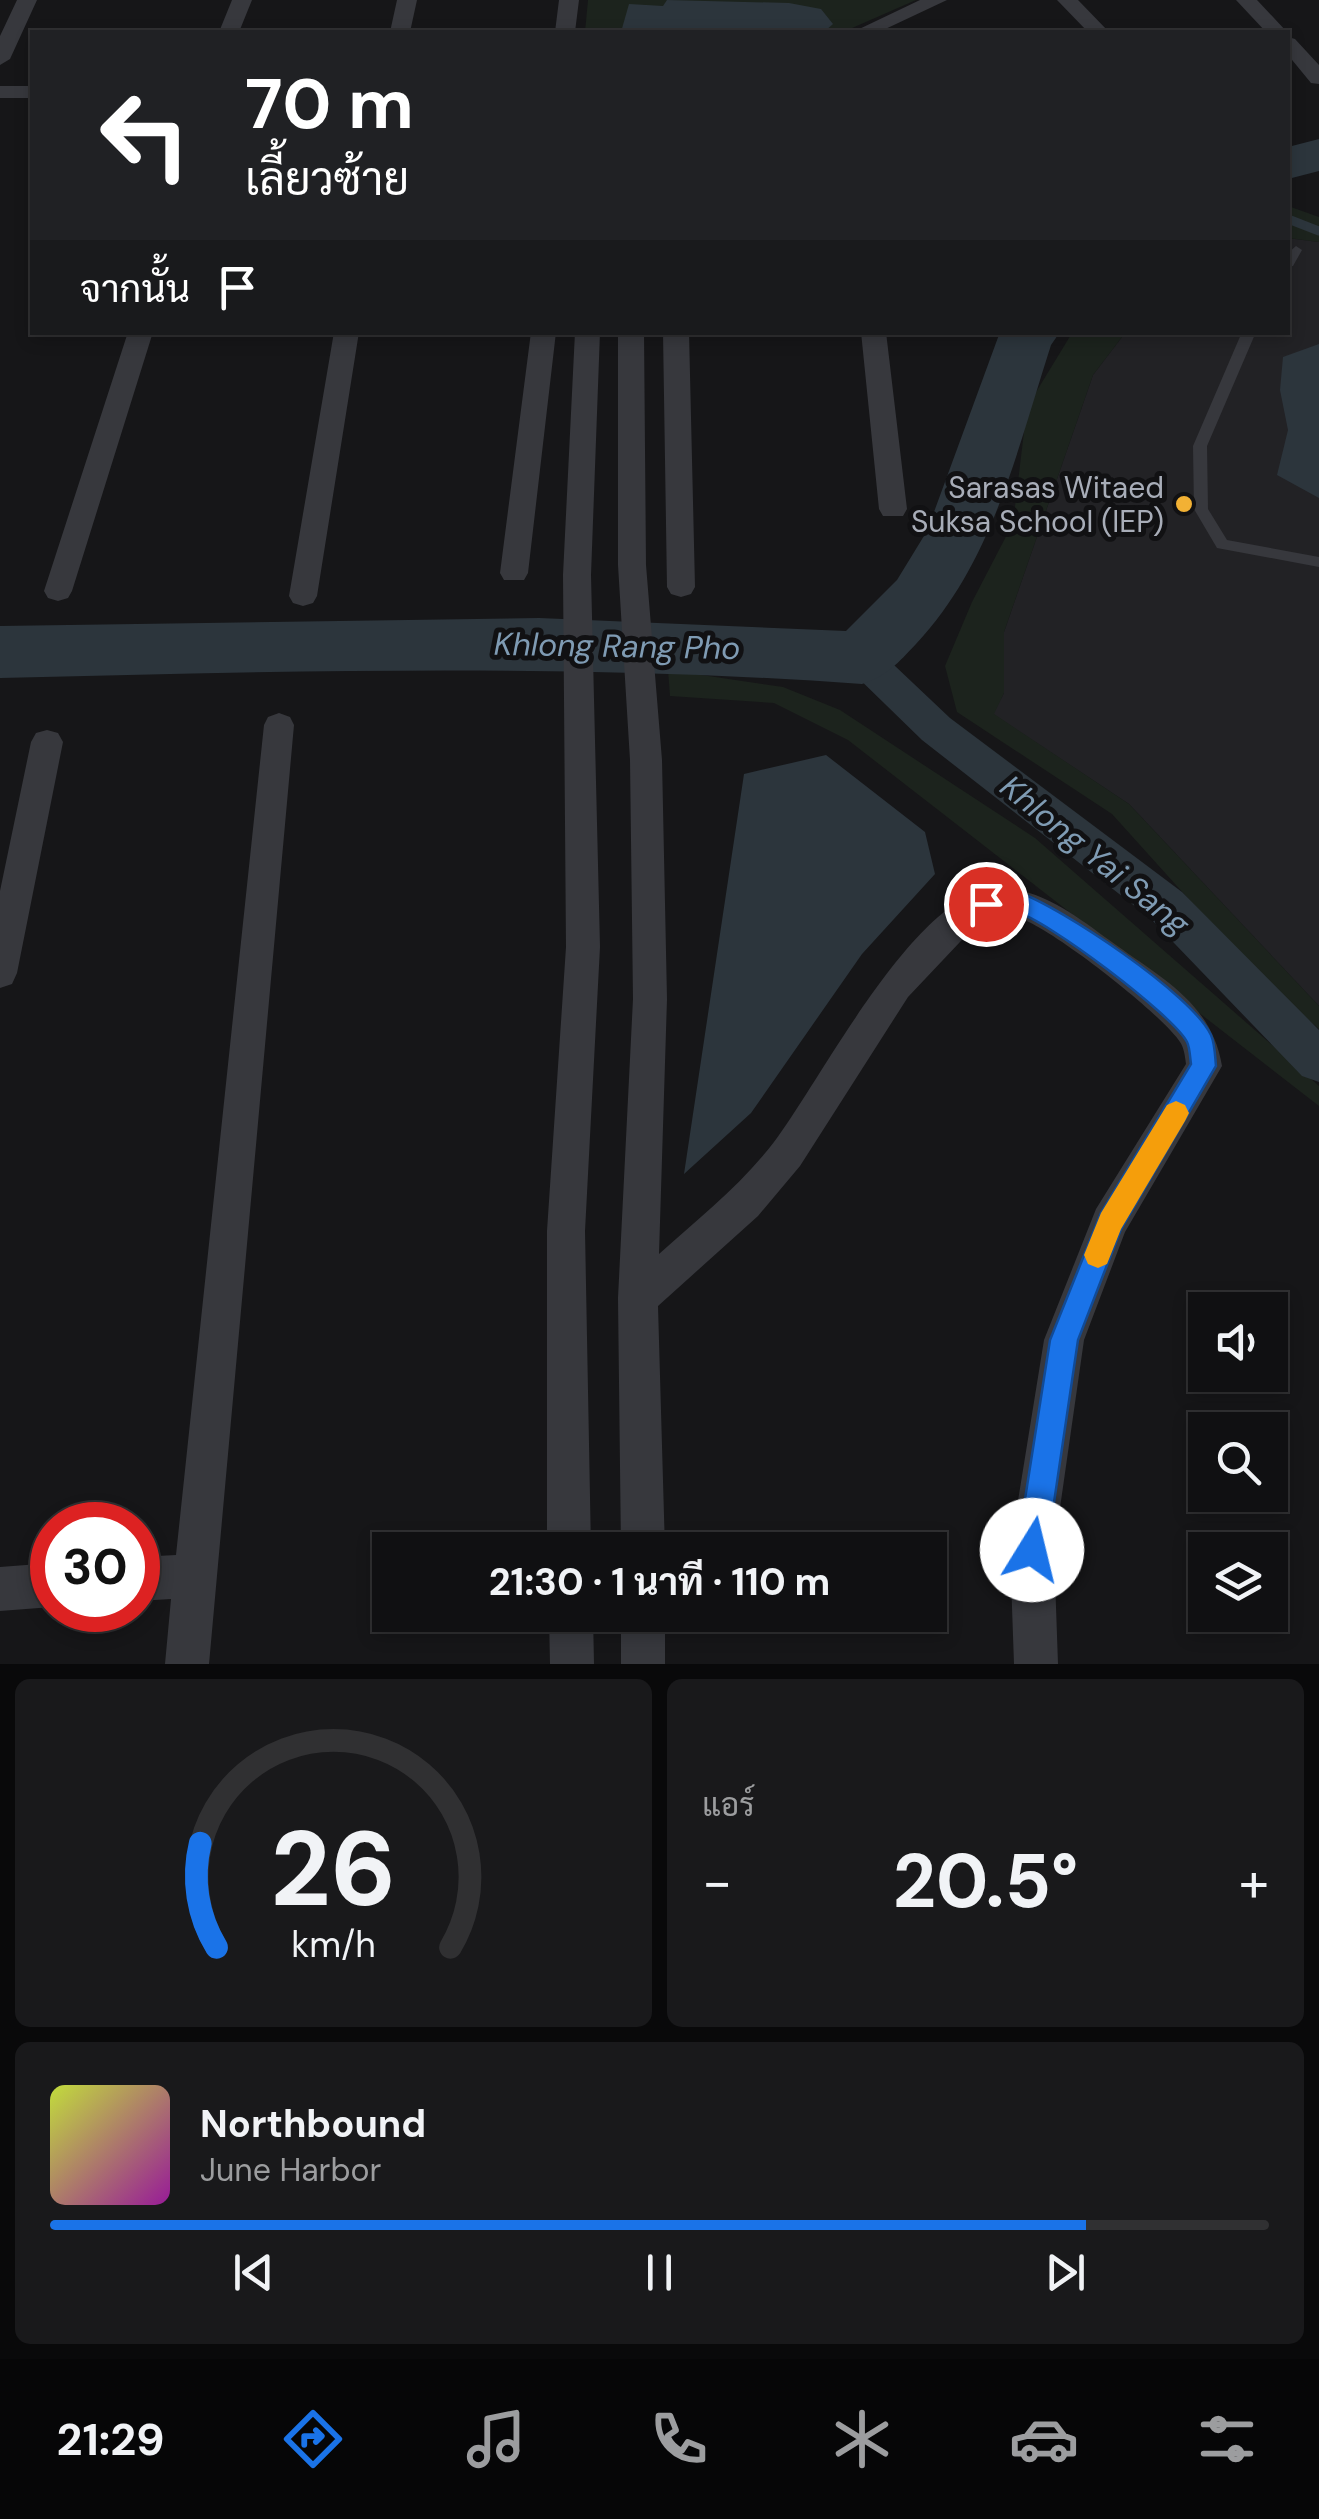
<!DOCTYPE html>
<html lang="th">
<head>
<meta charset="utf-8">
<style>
  body { margin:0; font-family:"DM Sans",Sarabun,sans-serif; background:#19191b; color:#f1f3f6; height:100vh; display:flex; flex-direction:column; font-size:38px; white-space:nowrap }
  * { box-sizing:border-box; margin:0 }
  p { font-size:32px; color:#9c9d9f }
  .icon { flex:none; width:55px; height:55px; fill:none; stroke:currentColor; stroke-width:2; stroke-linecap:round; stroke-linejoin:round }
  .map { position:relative; height:1664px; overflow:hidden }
  .panel { display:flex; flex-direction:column; gap:15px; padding:15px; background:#09090a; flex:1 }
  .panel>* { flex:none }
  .guide { position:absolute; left:30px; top:30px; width:1260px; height:305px; border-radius:0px; box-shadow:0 5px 15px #0003,0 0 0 2px #303032; background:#202124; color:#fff; overflow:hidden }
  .buttons { position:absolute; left:1188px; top:1292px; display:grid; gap:20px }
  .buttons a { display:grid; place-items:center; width:100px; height:100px; border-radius:0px; background:#101012; box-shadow:0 5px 15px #0003,0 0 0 2px #303032; font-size:50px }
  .speed { position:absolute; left:30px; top:1502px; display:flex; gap:20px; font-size:50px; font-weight:700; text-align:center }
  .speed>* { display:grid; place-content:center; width:130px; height:130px; border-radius:50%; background:#101012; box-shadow:0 5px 15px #0003,0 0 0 2px #303032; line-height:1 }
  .speed .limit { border:15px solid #d22; background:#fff; color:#111 }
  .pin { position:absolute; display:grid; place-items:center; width:85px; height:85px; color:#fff; margin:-42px; border:5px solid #fff; border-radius:50%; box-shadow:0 2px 10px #0007 }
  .me { position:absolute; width:110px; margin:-55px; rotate:9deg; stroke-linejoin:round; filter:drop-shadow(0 0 8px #0008) }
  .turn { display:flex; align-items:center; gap:35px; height:210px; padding:0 50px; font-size:45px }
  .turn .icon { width:130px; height:130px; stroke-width:2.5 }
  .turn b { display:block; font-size:70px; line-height:85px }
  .then { display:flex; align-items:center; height:95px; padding:0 50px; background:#0003; gap:20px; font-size:38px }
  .big { font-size:75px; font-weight:700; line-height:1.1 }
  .panel .tile { flex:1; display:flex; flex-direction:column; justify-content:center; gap:15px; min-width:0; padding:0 35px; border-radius:15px; background:#19191b }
  .panel .dial { align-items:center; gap:0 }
  .dial svg { height:260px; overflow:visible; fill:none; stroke:#303032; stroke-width:7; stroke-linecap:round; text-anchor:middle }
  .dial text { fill:#f1f3f6; stroke:none }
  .song { display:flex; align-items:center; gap:30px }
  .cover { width:120px; height:120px; border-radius:15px; background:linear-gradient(135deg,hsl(70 70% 55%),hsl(300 70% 35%)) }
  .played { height:10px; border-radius:5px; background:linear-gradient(90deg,#1a73e8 85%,#303032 85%) }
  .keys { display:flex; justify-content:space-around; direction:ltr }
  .heat { display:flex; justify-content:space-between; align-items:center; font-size:55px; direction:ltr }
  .panel .tiles { flex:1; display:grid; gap:15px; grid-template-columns:1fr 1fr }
  .tile:last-child { grid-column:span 2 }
  .trip { position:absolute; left:372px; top:1532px; width:575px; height:100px; border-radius:0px; background:#101012; box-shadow:0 5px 15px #0003,0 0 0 2px #303032; font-weight:700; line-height:100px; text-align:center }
  .menu { display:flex; height:160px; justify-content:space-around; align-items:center; background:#060607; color:#9c9d9f }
  .menu .icon { width:70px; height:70px }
  .menu .selected { color:#1a73e8 }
  .menu b { font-size:45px; color:#f1f3f6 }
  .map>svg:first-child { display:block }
  .built { fill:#222225 }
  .green { fill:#1c231d }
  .water { fill:#2c353c }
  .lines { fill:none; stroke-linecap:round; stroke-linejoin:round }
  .stream { stroke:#2c353c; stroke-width:9 }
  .canal { fill:#2c353c; fill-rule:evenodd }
  .river { fill:#2c353c; fill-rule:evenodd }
  .service { fill:#37383d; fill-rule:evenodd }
  .minor { fill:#37383d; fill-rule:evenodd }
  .route { fill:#1a73e8; stroke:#114b97; stroke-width:2.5 }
  .slow { fill:#f59e0b }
  .poi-dot { fill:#f2b134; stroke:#111113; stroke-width:4 }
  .labels { text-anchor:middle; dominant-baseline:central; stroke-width:10; stroke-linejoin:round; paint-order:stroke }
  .poi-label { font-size:30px; fill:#a8adb8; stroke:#111113; text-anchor:end }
  .water-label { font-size:32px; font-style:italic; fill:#7f9bb3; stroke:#111113 }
</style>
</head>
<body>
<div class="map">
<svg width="1319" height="1664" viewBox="0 0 1319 1664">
  <rect width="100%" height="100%" fill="#161618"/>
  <path class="built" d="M1288,238L1319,242V1006L1129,804L993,714L1004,693V632L1093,375L1125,333L1288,332Z"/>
  <path class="green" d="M588,0H916L843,32H585Z
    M1288,206L1319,217V242L1288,238Z
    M1072,333H1125L1093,375L1004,632V693L994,714L1129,804L1319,1006V1029L1258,976L1112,814L957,712L945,666L972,602L1013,523L1027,407Z
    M668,670L783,687L840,710L1035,838L1319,1086V1106L848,740L774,703L670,696Z"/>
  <path class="water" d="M667,0L789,3L821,9L833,24L824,32H621L629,4L663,6Z
    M1319,344V498L1277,475L1288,430L1280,390L1283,357Z
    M826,755L925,832L935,874L862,954L751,1113L684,1174L744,774Z"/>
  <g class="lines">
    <path class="stream" d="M1288,219L1319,231"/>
    <path class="canal" d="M862,643L876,648L950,718L1182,892L1319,1030V1082L1302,1076L1150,918L922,740L848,668L842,658L848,648Z"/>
    <path class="river" d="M1319,139V171L1288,179V147Z
      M1000,332H1060L1051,345C1017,450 993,562 916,644C898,663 887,676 862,684C575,663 288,671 0,678V626L539,618L846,631L897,580L927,531Z"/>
    <path class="service" d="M1296,246L1302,250L1293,266L1288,267V253Z
      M1242,332H1256L1207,446L1208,509L1227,540L1319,557V567L1217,548L1194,509L1193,446Z"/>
    <path class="minor" d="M17,0H37L10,59L0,65V36Z
      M232,0H252L239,32H219Z
      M397,0H417L410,32H390Z
      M559,0H579L575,32H555Z
      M920,0H947L879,32H853Z
      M1057,0H1078L1109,32H1088Z
      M1236,0H1257L1287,32H1266Z
      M1288,37L1295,39L1319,65V84L1311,83L1288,55Z
      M0,86H32V98H0Z
      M128,332H153L72,591L68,598L58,601L48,598L44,591Z
      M334,332H359L317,596L313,603L303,606L293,603L289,596Z
      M531,332H556L528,573L524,580H504L500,573Z
      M575,332H600L591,575L600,947L585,1231L591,1550H547V1231L566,947L563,575Z
      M618,332H644L646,565L662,760L667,999L659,1254C699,1218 741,1185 774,1142C820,1081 910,904 987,890C1035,881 1078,918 1116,945C1163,979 1212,1004 1222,1066L1125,1232L1084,1340L1054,1550L1058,1664H1014L1010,1550L1044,1340L1096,1209L1186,1064C1185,1056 1184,1048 1180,1042C1162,1014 1046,923 1014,916C1002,914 987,919 977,924L908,997L800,1166L758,1216L658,1306L665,1550H621L618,1298L633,999L630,760L618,565Z
      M663,332H689L695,587L691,594L681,597L671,594L667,587Z
      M861,332H886L907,509L903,516H883L879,509Z
      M279,713L290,717L294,725L209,1664H165L171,1599L138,1601V1557L176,1555L264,725L268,717Z
      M47,730L58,733L63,742L17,973L12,984L0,988V891L31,742L36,733Z
      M52,1563V1607L0,1611V1567Z
      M549,1615H593L594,1664H550Z
      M621,1615H665V1664H621Z"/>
  </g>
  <path class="route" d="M1018,892C1061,907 1192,994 1211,1035C1215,1044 1215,1056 1216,1066L1121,1229L1078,1340L1047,1550L1042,1561L1032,1565L1021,1561L1017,1550L1050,1340L1101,1213L1191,1064C1190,1058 1190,1048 1187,1042C1173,1015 1046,919 1016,912C1003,909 990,915 977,911L974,904L977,897Z"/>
  <path class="slow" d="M1176,1101L1185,1105L1189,1113L1185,1121L1121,1229L1107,1264L1098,1268L1088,1264L1084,1255L1101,1213L1167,1105Z"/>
  <circle class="poi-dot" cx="1184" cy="504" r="10"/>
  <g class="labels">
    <g class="poi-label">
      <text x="1164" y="487">Sarasas Witaed<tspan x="1164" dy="34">Suksa School (IEP)</tspan></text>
    </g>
    <g class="water-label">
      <text transform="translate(617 646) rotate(1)">Khlong Rang Pho</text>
      <text transform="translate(1095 855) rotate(39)">Khlong Yai Sang</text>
    </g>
  </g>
</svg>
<div class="buttons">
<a><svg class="icon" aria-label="sound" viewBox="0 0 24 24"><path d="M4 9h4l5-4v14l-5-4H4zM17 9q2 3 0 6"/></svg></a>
<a><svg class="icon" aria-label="search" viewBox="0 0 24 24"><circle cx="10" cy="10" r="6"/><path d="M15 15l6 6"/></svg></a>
<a><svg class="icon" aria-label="layers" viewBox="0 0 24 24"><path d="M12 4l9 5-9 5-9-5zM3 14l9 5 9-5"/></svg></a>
</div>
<div class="speed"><div class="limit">30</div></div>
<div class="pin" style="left:986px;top:904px;background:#d93025"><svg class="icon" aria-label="arrive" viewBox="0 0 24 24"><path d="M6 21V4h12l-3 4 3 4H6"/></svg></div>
<svg class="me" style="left:1032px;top:1550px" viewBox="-20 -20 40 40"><circle r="19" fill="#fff"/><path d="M0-13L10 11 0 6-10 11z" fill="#1a73e8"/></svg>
<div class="trip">21:30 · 1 นาที · 110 m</div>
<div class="guide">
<div class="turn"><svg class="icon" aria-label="left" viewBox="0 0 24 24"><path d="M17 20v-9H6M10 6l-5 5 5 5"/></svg><div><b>70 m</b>เลี้ยวซ้าย</div></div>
<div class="then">จากนั้น<svg class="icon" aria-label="arrive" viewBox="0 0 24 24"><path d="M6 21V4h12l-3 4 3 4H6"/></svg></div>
</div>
</div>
<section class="panel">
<div class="tiles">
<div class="tile dial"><svg viewBox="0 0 100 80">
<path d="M14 69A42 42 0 1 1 86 69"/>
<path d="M14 69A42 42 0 0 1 9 37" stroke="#1a73e8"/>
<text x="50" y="56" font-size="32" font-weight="700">26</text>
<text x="50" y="72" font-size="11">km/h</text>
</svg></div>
<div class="tile"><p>แอร์</p>
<div class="heat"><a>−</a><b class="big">20.5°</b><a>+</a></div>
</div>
<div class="tile">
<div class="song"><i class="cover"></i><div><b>Northbound</b><p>June Harbor</p></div></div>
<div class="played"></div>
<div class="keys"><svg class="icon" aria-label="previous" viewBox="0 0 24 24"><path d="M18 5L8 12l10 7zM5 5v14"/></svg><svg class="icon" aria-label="pause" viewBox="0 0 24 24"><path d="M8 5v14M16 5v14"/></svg><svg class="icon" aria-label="next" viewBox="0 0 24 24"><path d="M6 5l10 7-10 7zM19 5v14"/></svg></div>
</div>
</div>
</section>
<nav class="menu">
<b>21:29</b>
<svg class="icon selected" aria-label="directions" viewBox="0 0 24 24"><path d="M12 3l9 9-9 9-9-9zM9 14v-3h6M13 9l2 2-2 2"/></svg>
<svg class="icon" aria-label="music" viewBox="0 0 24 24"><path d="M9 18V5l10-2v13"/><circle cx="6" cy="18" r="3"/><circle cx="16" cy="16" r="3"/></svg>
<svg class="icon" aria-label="phone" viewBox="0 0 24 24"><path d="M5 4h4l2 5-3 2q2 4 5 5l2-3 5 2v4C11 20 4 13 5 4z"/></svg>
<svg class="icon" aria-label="climate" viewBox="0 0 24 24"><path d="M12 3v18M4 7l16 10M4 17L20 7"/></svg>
<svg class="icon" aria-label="car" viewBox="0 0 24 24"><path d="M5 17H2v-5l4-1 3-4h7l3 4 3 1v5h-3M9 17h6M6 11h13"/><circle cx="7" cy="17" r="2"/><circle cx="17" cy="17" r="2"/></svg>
<svg class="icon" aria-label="filters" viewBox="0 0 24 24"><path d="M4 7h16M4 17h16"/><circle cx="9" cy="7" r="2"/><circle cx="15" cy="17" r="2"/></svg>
</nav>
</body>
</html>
